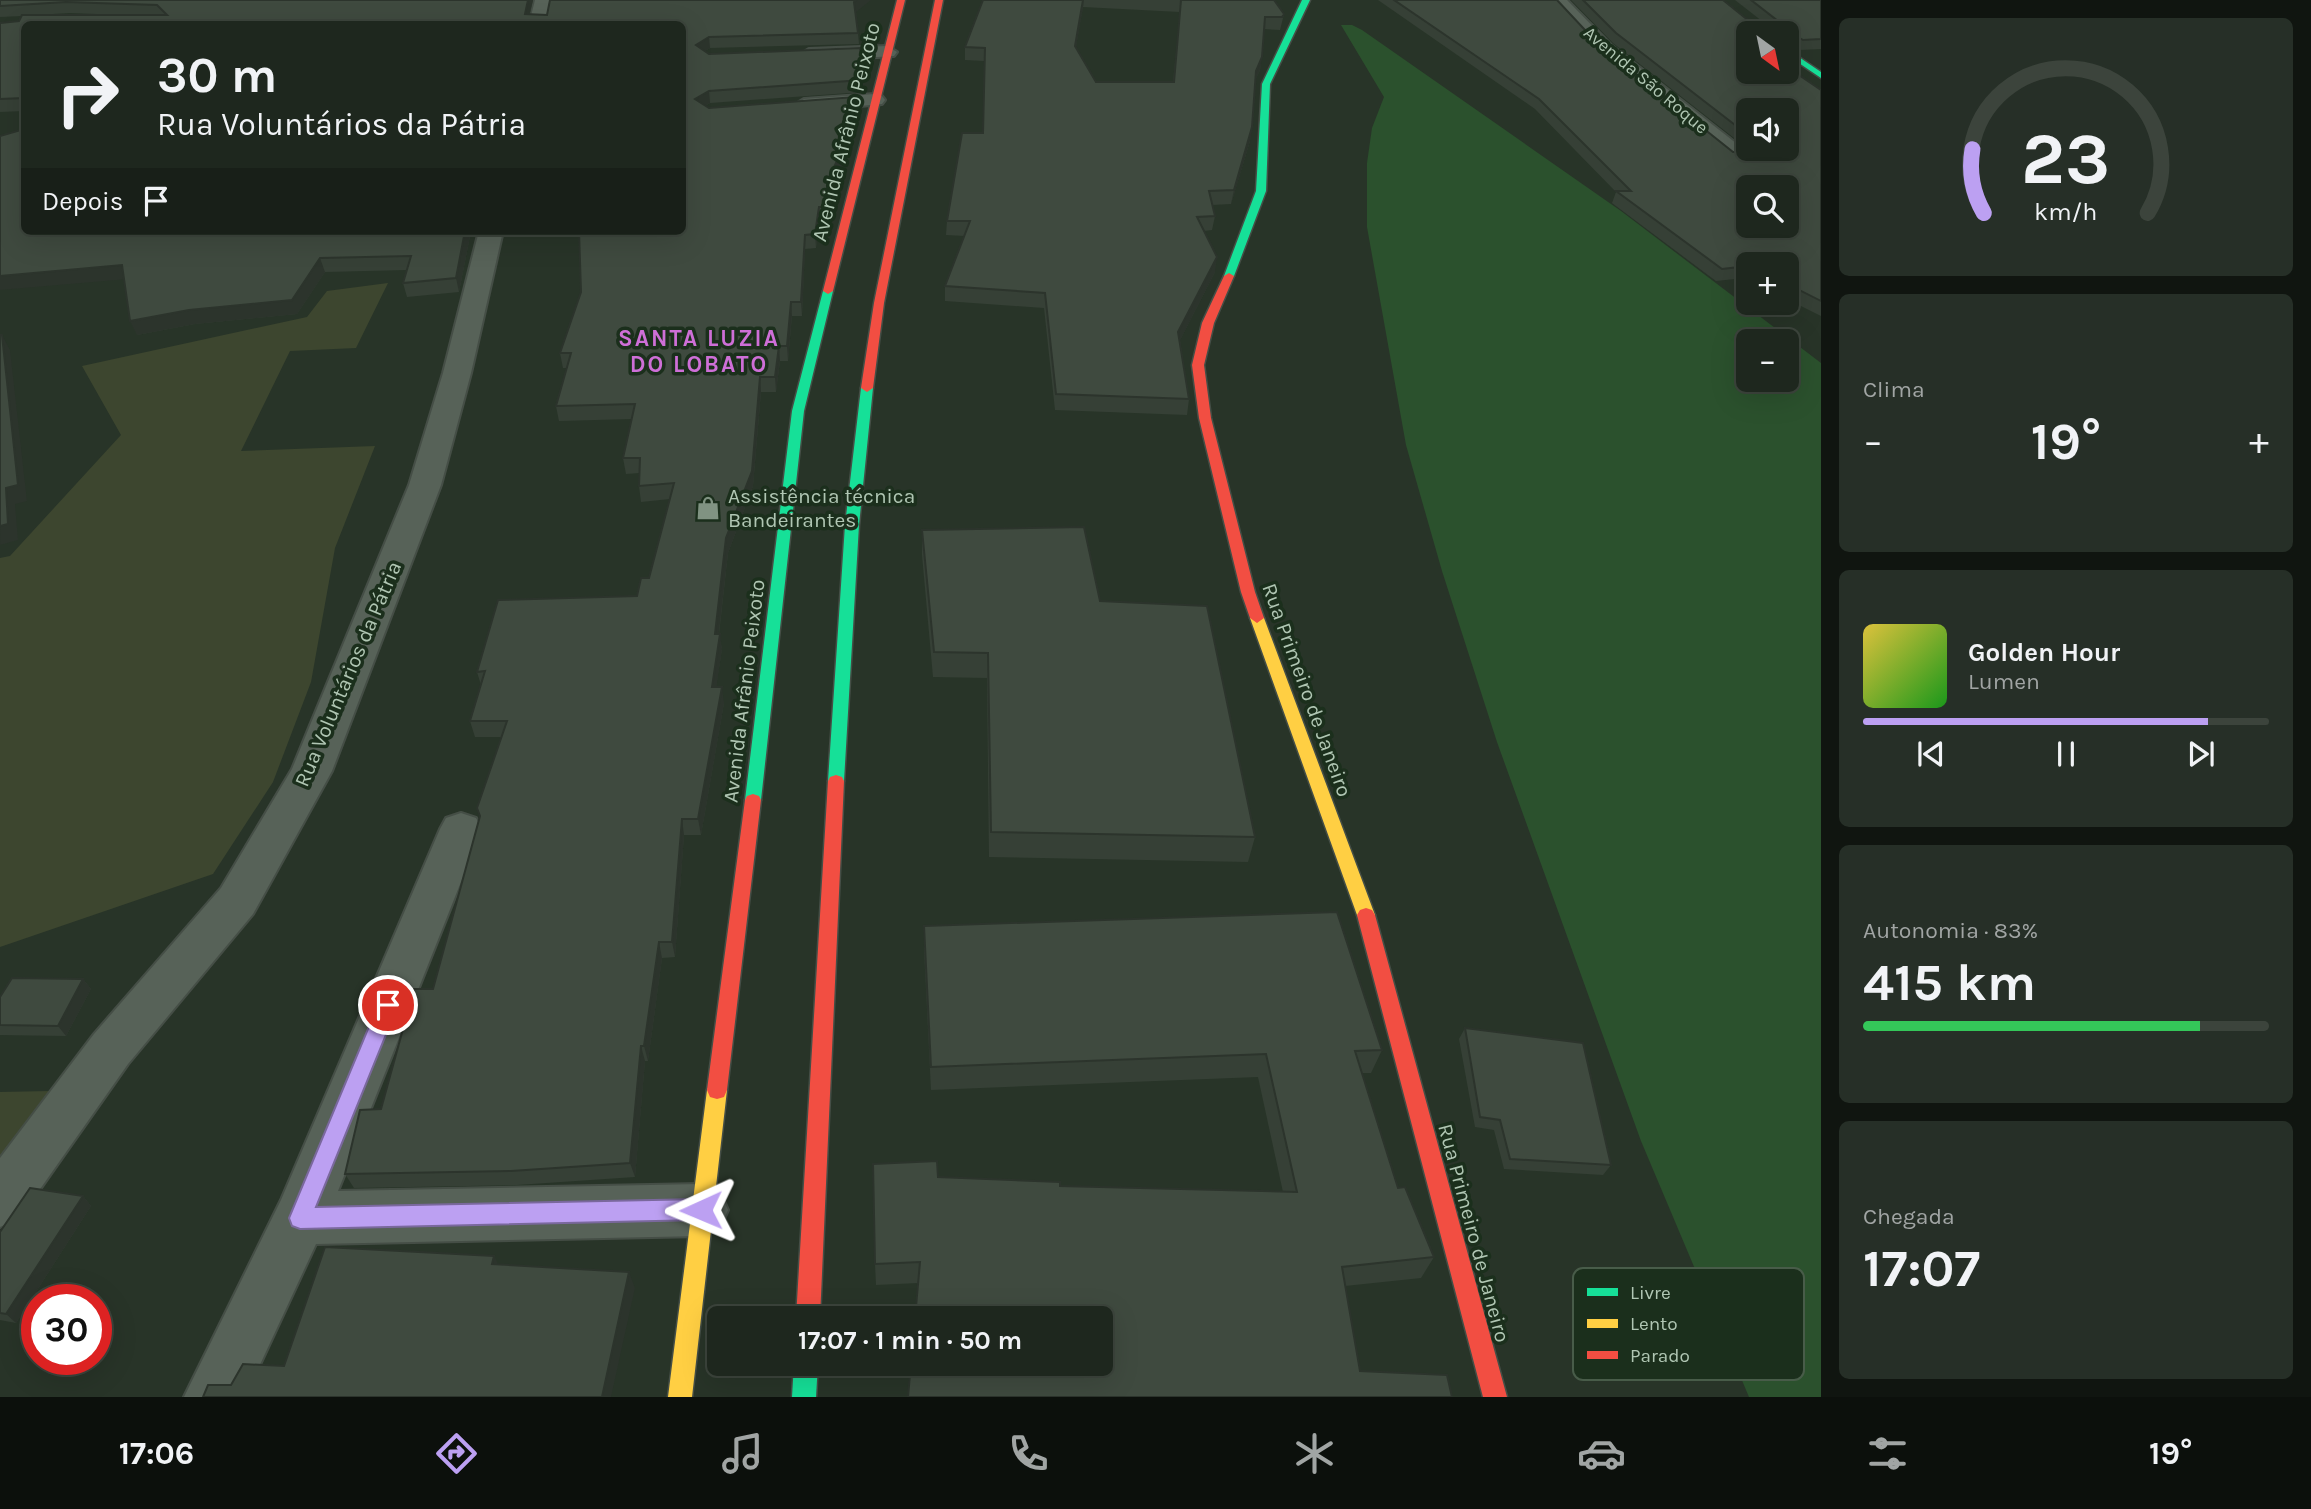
<!DOCTYPE html>
<html lang="pt">
<head>
<meta charset="utf-8">
<style>
  body { margin:0; font-family:Karla,sans-serif; background:#262f27; color:#f1f3f6; height:100vh; display:flex; flex-direction:column; font-size:26px; white-space:nowrap }
  * { box-sizing:border-box; margin:0 }
  p { font-size:23px; color:#a1a5a4 }
  .icon { flex:none; width:38px; height:38px; fill:none; stroke:currentColor; stroke-width:2; stroke-linecap:round; stroke-linejoin:round }
  .map { position:relative; flex:1; overflow:hidden }
  .side { display:flex; flex-direction:column; gap:18px; padding:18px; background:#101510; width:490px }
  .side>* { flex:none }
  .banner { position:absolute; left:21px; top:21px; width:665px; height:214px; border-radius:10px; box-shadow:0 7px 28px #0002,0 0 0 2px #3c443c; background:#1e271e; color:#f1f3f6; overflow:hidden }
  .needle { width:46px; rotate:147deg }
  .buttons { position:absolute; left:1736px; top:21px; display:grid; gap:14px }
  .buttons a { display:grid; place-items:center; width:63px; height:63px; border-radius:10px; background:#1e271e; box-shadow:0 7px 28px #0002,0 0 0 2px #3c443c; font-size:35px }
  .speed { position:absolute; left:21px; top:1284px; display:flex; gap:14px; font-size:35px; font-weight:700; text-align:center }
  .speed>* { display:grid; place-content:center; width:91px; height:91px; border-radius:50%; background:#1e271e; box-shadow:0 7px 28px #0002,0 0 0 2px #3c443c; line-height:1 }
  .speed .limit { border:10px solid #d22; background:#fff; color:#111 }
  .pin { position:absolute; display:grid; place-items:center; width:60px; height:60px; color:#fff; margin:-30px; border:4px solid #fff; border-radius:50%; box-shadow:0 2px 7px #0007 }
  .me { position:absolute; width:77px; margin:-38px; rotate:269deg; stroke-linejoin:round; filter:drop-shadow(0 0 5px #0008) }
  .turn { display:flex; align-items:center; gap:24px; height:147px; padding:0 21px; font-size:32px }
  .turn .icon { width:91px; height:91px; stroke-width:2.5 }
  .turn b { display:block; font-size:49px; line-height:60px }
  .then { display:flex; align-items:center; height:66px; padding:0 21px; background:#0003; gap:14px; font-size:26px }
  .big { font-size:52px; font-weight:700; line-height:1.1 }
  .side .widget { flex:1; display:flex; flex-direction:column; justify-content:center; gap:10px; min-width:0; padding:0 24px; border-radius:10px; background:#262f27 }
  .side .dial { align-items:center; gap:0 }
  .dial svg { height:182px; overflow:visible; fill:none; stroke:#3c443c; stroke-width:7; stroke-linecap:round; text-anchor:middle }
  .dial text { fill:#f1f3f6; stroke:none }
  .song { display:flex; align-items:center; gap:21px }
  .cover { width:84px; height:84px; border-radius:10px; background:linear-gradient(135deg,hsl(50 70% 55%),hsl(120 70% 35%)) }
  .played { height:7px; border-radius:4px; background:linear-gradient(90deg,#bca0f2 85%,#3c443c 85%) }
  .keys { display:flex; justify-content:space-around; direction:ltr }
  .heat { display:flex; justify-content:space-between; align-items:center; font-size:38px; direction:ltr }
  .charge { height:10px; border-radius:5px; background:linear-gradient(90deg,#34c759 83%,#3c443c 0) }
  .trip { position:absolute; left:707px; top:1306px; width:406px; height:70px; border-radius:10px; background:#1e271e; box-shadow:0 7px 28px #0002,0 0 0 2px #3c443c; font-weight:700; line-height:70px; text-align:center }
  .menu { display:flex; height:112px; justify-content:space-around; align-items:center; background:#0c100c; color:#a1a5a4 }
  .menu .icon { width:49px; height:49px }
  .menu .on { color:#bca0f2 }
  .menu b { font-size:32px; color:#f1f3f6 }
  main { display:flex; flex:1; min-height:0 }
  .map>svg:first-child { display:block }
  .green { fill:#3d462f }
  .water { fill:#2b512d; fill-rule:evenodd }
  .lines { fill:none; stroke-linecap:round; stroke-linejoin:round }
  .street-casing { stroke:#454e46; stroke-width:4 }
  .fast-casing { stroke:#454e46; stroke-width:3 }
  .slow-casing { stroke:#454e46; stroke-width:3 }
  .jam-casing { stroke:#454e46; stroke-width:3 }
  .street { fill:#576258; fill-rule:evenodd }
  .fast { fill:#16e098; fill-rule:evenodd }
  .slow { fill:#ffcf43; fill-rule:evenodd }
  .jam { fill:#f24e42; fill-rule:evenodd }
  .wall { fill:#364036; fill-rule:evenodd }
  .shaded-wall { fill:#2c342c }
  .building { fill:#3f4a3f; stroke:#2c342c; stroke-width:2; fill-rule:evenodd }
  .route { fill:#bca0f2; stroke:#7a689d; stroke-width:2 }
  .labels { text-anchor:middle; dominant-baseline:central; stroke-width:7; stroke-linejoin:round; paint-order:stroke }
  .far-street-label { font-size:18px; fill:#b0c6b3; stroke:#1b2f1c }
  .street-label { font-size:21px; fill:#b0c6b3; stroke:#1b2f1c }
  .poi-label { font-size:21px; fill:#b0c6b3; stroke:#1b2f1c; text-anchor:start }
  .far-district-label { font-size:23px; font-weight:bold; letter-spacing:2px; fill:#ce6fd7; stroke:#1b2f1c }
  .key { fill:#1b2f1c; stroke:#485c49; stroke-width:2 }
  .key-label { font-size:19px; fill:#b0c6b3 }
</style>
</head>
<body>
<main>
<div class="map">
<svg width="1821" height="1397" viewBox="0 0 1821 1397">
  <rect width="100%" height="100%" fill="#283428"/>
  <path class="green" d="M388,283L356,348L290,351L241,451L375,446L335,548L311,682L273,782L213,874L0,947V558L10,556L121,435L82,366L307,317L327,291Z
    M50,1091L0,1161V1092Z"/>
  <path class="water" d="M1341,25H1352L1362,30L1621,211L1821,363V1397H1749L1641,1141L1497,742L1442,571L1406,445L1367,227V163L1372,128L1384,97ZM1748,341H1787V380H1748Z"/>
  <g class="lines">
    <g class="street-casing">
      <path id="street" d="M535,0H553L547,24H529Z
        M1548,0H1567L1611,45L1746,151L1749,156L1746,161H1730L1597,53Z
        M887,46L897,52L894,56L809,61L799,55L809,49Z
        M875,94L882,96L885,100L882,104L804,111L794,105L804,99Z
        M479,231H503L471,373L441,485L332,771L253,914L128,1064L19,1219L0,1227V1158L94,1034L221,888L292,769L409,485L443,373Z
        M461,813L476,818L482,829L338,1191L701,1184L720,1192L728,1210L720,1228L701,1236L316,1244L245,1397H184L281,1200L440,829L446,818Z"/>
    </g>
    <g class="fast-casing">
      <path id="fast" d="M1302,0H1310L1270,84L1266,191L1234,276L1225,278L1224,276L1256,191L1262,84Z
        M1787,49L1821,72V78L1787,55Z
        M828,288L833,291L804,411L761,800L759,804H747L745,800L792,411L823,291Z
        M867,384L873,388L859,525L844,781L842,785H830L828,781L845,525L861,388Z
        M794,1363H818L816,1397H792Z"/>
    </g>
    <g class="slow-casing">
      <path id="slow" d="M1257,613L1264,618L1375,915L1372,920L1366,922L1360,920L1357,915L1250,618Z
        M717,1081L724,1083L727,1090L692,1397H668L707,1090L710,1083Z"/>
    </g>
    <g class="jam-casing">
      <path id="jam" d="M897,0H905L833,291L828,294L823,291Z
        M935,0H943L884,303L873,388L867,392L861,388L874,303Z
        M1229,273L1234,276L1214,323L1204,365L1211,418L1255,592L1264,618L1257,623L1250,618L1241,592L1199,418L1192,365L1202,323L1224,276Z
        M836,775L842,777L844,781L820,1318H796L828,781L830,777Z
        M753,794L759,796L761,800L727,1090L724,1097L717,1099L710,1097L707,1090L745,800L747,796Z
        M1366,908L1372,910L1375,915L1507,1397H1483L1357,915L1360,910Z"/>
    </g>
    <use href="#street" class="street"/>
    <use href="#fast" class="fast"/>
    <use href="#slow" class="slow"/>
    <use href="#jam" class="jam"/>
  </g>
  <path class="wall" d="M0,0H533L530,15L856,12L859,44L710,48L705,51L709,54L860,48L864,88L863,92L710,103L705,106L709,108L857,123L851,144L829,193L825,220H819L816,248L805,249L802,316H792L788,361H780L776,392H761L753,486L728,553L719,634L722,649L716,687L724,703L701,835H684L675,957L662,958L648,1061H645L635,1177L517,1185L354,1188L345,1174L381,1109L433,989L501,737H475L470,721L481,685L477,672L637,596L649,578L670,499L641,502L639,486V473L626,474L623,458L632,419L559,421L556,406L567,368H563L560,353L682,24H24V111L0,112V23L19,21L22,16L0,17ZM70,13L124,15H35Z
    M983,0H1274L1284,14L1280,30L1264,29L1260,70L1255,80L1250,141L1231,204L1212,205L1215,216L1212,230L1204,231L1215,272L1180,340L1189,399L1187,415L1055,410L1044,308L945,301V286L965,236L946,235L947,221L983,133L984,61L965,60V47ZM1083,7L1180,12L1173,82H1096L1076,47Z
    M1378,0H1557L1599,45L1733,152H1749L1748,149L1613,43L1571,0H1723L1754,25H1767L1735,0H1821V49L1799,50L1788,43L1787,45V33H1748V72L1821,90V316L1787,299V264H1748V280L1744,278L1716,281L1612,203L1616,192L1535,109ZM1748,110L1787,149H1748Z
    M471,231L459,292L407,297L403,283L407,270L325,272L297,314L195,324L137,335L124,279Z
    M922,530L1100,601L1255,837L1248,862L989,857L987,678L933,677L922,555Z
    M924,926L1382,1050L1371,1073H1362L1398,1188L1434,1257L1421,1278L1345,1286L1360,1371L1452,1397L918,1283L876,1285L875,1264L938,1177L1060,1186L1283,1192L1258,1077L931,1090L924,950Z
    M83,979L91,989L66,1036L0,1035V997Z
    M1465,1028L1611,1165L1603,1175L1504,1169L1494,1130L1475,1127L1459,1039Z
    M83,1196L91,1206L16,1323L0,1320V1232Z"/>
  <path class="shaded-wall" d="M528,0H533L527,24L525,14Z
    M856,0H871L855,13L854,2Z
    M1084,0L1083,7L1074,58L1075,46Z
    M709,37L710,48L698,56L696,45Z
    M1262,57L1260,70L1253,84L1256,71Z
    M864,77V88L863,92L862,80Z
    M709,91L710,103L697,111L695,99Z
    M856,111L857,123L851,144L829,193L825,220V207L828,180Z
    M1252,127L1250,141L1231,204L1234,190Z
    M819,207V220L816,248L815,234Z
    M465,231H471L459,292L456,278Z
    M805,235V249L802,316L801,302Z
    M1217,257L1215,272L1176,348L1178,332Z
    M320,258L325,272L297,314L195,324L137,335L130,321Z
    M122,265L128,279L0,290V276Z
    M791,302L792,316L788,361L787,346Z
    M2,335L10,350L27,501L15,504L18,540L0,545Z
    M779,346L780,361L776,392L775,377Z
    M760,377L761,392L753,486L728,553L717,649L715,634L726,538Z
    M720,634L722,649L714,703L712,687Z
    M722,687L724,703L701,835L698,819Z
    M682,819L684,835L675,957L672,942Z
    M659,942L662,958L648,1061L644,1046Z
    M83,979L91,989L66,1036L58,1026Z
    M641,1046L645,1061L635,1177L630,1163Z
    M83,1196L91,1206L16,1323L6,1314Z
    M494,1256L502,1272L492,1264Z
    M629,1272L635,1288L611,1397H602Z"/>
  <path class="building" d="M0,0H528L525,14L547,15L550,0H856L854,2L858,33L709,37L696,45L709,54L860,48L864,77L862,80L709,91L695,99L709,108L855,97L856,111L851,131L828,180L825,207H819L815,234L805,235L801,302H791L787,346H779L775,377H760L752,471L726,538L715,634H720L712,687H722L698,819H682L672,942H659L644,1046H641L630,1163L511,1171L345,1174L360,1110L381,1109L414,989H433L480,816L477,808L507,721H470L485,671L477,672L498,600L637,596L641,578H649L674,483L639,486L640,458H623L635,404L556,406L571,353H560L581,292L579,231H682V24H24V98L0,99V23L19,21L22,15H167L157,5L66,2L0,6Z
    M983,0H1083L1075,46L1096,82H1174L1181,0H1274L1284,14L1282,17H1265L1262,57L1256,71L1252,127L1234,190L1209,191L1215,216L1197,217L1217,257L1178,332L1189,399L1056,394L1045,293L945,286L970,221H947L962,133H983L985,48L965,47Z
    M1394,0H1557L1599,45L1733,152L1753,151L1754,149H1787V110H1748V135L1616,33L1583,0H1723L1754,25H1778V21L1751,0H1821V39L1803,40L1791,33L1789,40L1787,41V33H1748V72H1787V67L1821,90V301L1787,284V264H1748V266L1722,269L1616,191H1631L1539,99ZM1748,187H1787V226H1748Z
    M24,129V231H465L456,278L403,283L411,256L320,258L292,300L189,310L130,321L122,265L0,276V136Z
    M0,335H2L18,485L6,488L8,524L0,526Z
    M1084,527L1100,601L1207,606L1255,837L991,832L988,653L934,652L922,530Z
    M1337,912L1382,1050L1355,1051L1398,1188L1405,1187L1434,1257L1342,1267L1360,1371L1447,1375L1452,1397H908L911,1363H1101V1318H915L920,1262L875,1264L873,1164L937,1161L938,1177L1060,1182V1186L1297,1192L1266,1054L931,1067L924,926Z
    M12,978L83,979L58,1026L0,1025V997Z
    M1465,1028L1583,1043L1611,1165L1510,1159L1500,1120L1480,1117Z
    M30,1188L83,1196L6,1314L0,1313V1232Z
    M325,1247L494,1256L492,1264L629,1272L602,1397H203L208,1385H231L243,1364L284,1366Z"/>
  <path class="route" d="M388,996L395,999L398,1005L316,1207L701,1199L709,1202L712,1210L709,1217L701,1220L300,1229L292,1226L289,1218L378,1005L381,999Z"/>
  <defs>
    <g id="shop-bare" transform="scale(1.89)"><path d="M-5-2.5h2.3a2.7 3.5 0 0 1 5.4 0H5L5.5 6h-11ZM-1.5-2.5h3a1.5 2.3 0 0 0-3 0Z" fill="#809382" stroke="#1b2f1c" stroke-width="2.5" paint-order="stroke"/></g>
  </defs>
  <g fill-rule="evenodd">
    <use href="#shop-bare" x="708" y="508"/>
  </g>
  <g class="labels">
    <g class="far-street-label">
      <text transform="translate(1646 80) rotate(40)">Avenida São Roque</text>
    </g>
    <g class="street-label">
      <text transform="translate(846 132) rotate(-76)">Avenida Afrânio Peixoto</text>
      <text transform="translate(348 674) rotate(-67)">Rua Voluntários da Pátria</text>
      <text transform="translate(1307 690) rotate(70)">Rua Primeiro de Janeiro</text>
      <text transform="translate(744 691) rotate(-83)">Avenida Afrânio Peixoto</text>
      <text transform="translate(1474 1233) rotate(75)">Rua Primeiro de Janeiro</text>
    </g>
    <g class="poi-label">
      <text x="728" y="496">Assistência técnica<tspan x="728" dy="24">Bandeirantes</tspan></text>
    </g>
    <g class="far-district-label">
      <text x="699" y="338">SANTA LUZIA<tspan x="699" dy="26">DO LOBATO</tspan></text>
    </g>
  </g>
  <rect x="1573" y="1268" width="231" height="112" rx="10" class="key"/>
  <rect x="1587" y="1288" width="31" height="8" fill="#16e098"/>
  <rect x="1587" y="1319" width="31" height="9" fill="#ffcf43"/>
  <rect x="1587" y="1351" width="31" height="8" fill="#f24e42"/>
  <g class="key-label">
    <text x="1630" y="1299">Livre</text>
    <text x="1630" y="1330">Lento</text>
    <text x="1630" y="1362">Parado</text>
  </g>
</svg>
<div class="buttons">
<a><svg class="needle" viewBox="-14 -14 28 28"><path d="M0-13l5 13h-10z" fill="#e53935"/><path d="M0 13l5-13h-10z" fill="#a1a5a4"/></svg></a>
<a><svg class="icon" aria-label="sound" viewBox="0 0 24 24"><path d="M4 9h4l5-4v14l-5-4H4zM17 9q2 3 0 6"/></svg></a>
<a><svg class="icon" aria-label="search" viewBox="0 0 24 24"><circle cx="10" cy="10" r="6"/><path d="M15 15l6 6"/></svg></a>
<a>+</a>
<a>−</a>
</div>
<div class="speed"><div class="limit">30</div></div>
<div class="pin" style="left:388px;top:1005px;background:#d93025"><svg class="icon" aria-label="arrive" viewBox="0 0 24 24"><path d="M6 21V4h12l-3 4 3 4H6"/></svg></div>
<svg class="me" style="left:701px;top:1210px" viewBox="-20 -20 40 40"><path d="M0-17L14 15 0 8-14 15z" fill="#bca0f2" stroke="#fff" stroke-width="4"/></svg>
<div class="trip">17:07 · 1 min · 50 m</div>
<div class="banner">
<div class="turn"><svg class="icon" aria-label="right" viewBox="0 0 24 24"><path d="M7 20v-9h11M14 6l5 5-5 5"/></svg><div><b>30 m</b>Rua Voluntários da Pátria</div></div>
<div class="then">Depois<svg class="icon" aria-label="arrive" viewBox="0 0 24 24"><path d="M6 21V4h12l-3 4 3 4H6"/></svg></div>
</div>
</div>
<section class="side">
<div class="widget dial"><svg viewBox="0 0 100 80">
<path d="M14 69A42 42 0 1 1 86 69"/>
<path d="M14 69A42 42 0 0 1 9 41" stroke="#bca0f2"/>
<text x="50" y="56" font-size="32" font-weight="700">23</text>
<text x="50" y="72" font-size="11">km/h</text>
</svg></div>
<div class="widget"><p>Clima</p>
<div class="heat"><a>−</a><b class="big">19°</b><a>+</a></div>
</div>
<div class="widget">
<div class="song"><i class="cover"></i><div><b>Golden Hour</b><p>Lumen</p></div></div>
<div class="played"></div>
<div class="keys"><svg class="icon" aria-label="previous" viewBox="0 0 24 24"><path d="M18 5L8 12l10 7zM5 5v14"/></svg><svg class="icon" aria-label="pause" viewBox="0 0 24 24"><path d="M8 5v14M16 5v14"/></svg><svg class="icon" aria-label="next" viewBox="0 0 24 24"><path d="M6 5l10 7-10 7zM19 5v14"/></svg></div>
</div>
<div class="widget"><p>Autonomia · 83%</p><b class="big">415 km</b><div class="charge"></div></div>
<div class="widget"><p>Chegada</p><b class="big">17:07</b></div>
</section>
</main>
<nav class="menu">
<b>17:06</b>
<svg class="icon on" aria-label="directions" viewBox="0 0 24 24"><path d="M12 3l9 9-9 9-9-9zM9 14v-3h6M13 9l2 2-2 2"/></svg>
<svg class="icon" aria-label="music" viewBox="0 0 24 24"><path d="M9 18V5l10-2v13"/><circle cx="6" cy="18" r="3"/><circle cx="16" cy="16" r="3"/></svg>
<svg class="icon" aria-label="phone" viewBox="0 0 24 24"><path d="M5 4h4l2 5-3 2q2 4 5 5l2-3 5 2v4C11 20 4 13 5 4z"/></svg>
<svg class="icon" aria-label="climate" viewBox="0 0 24 24"><path d="M12 3v18M4 7l16 10M4 17L20 7"/></svg>
<svg class="icon" aria-label="car" viewBox="0 0 24 24"><path d="M5 17H2v-5l4-1 3-4h7l3 4 3 1v5h-3M9 17h6M6 11h13"/><circle cx="7" cy="17" r="2"/><circle cx="17" cy="17" r="2"/></svg>
<svg class="icon" aria-label="filters" viewBox="0 0 24 24"><path d="M4 7h16M4 17h16"/><circle cx="9" cy="7" r="2"/><circle cx="15" cy="17" r="2"/></svg>
<b>19°</b>
</nav>
</body>
</html>
